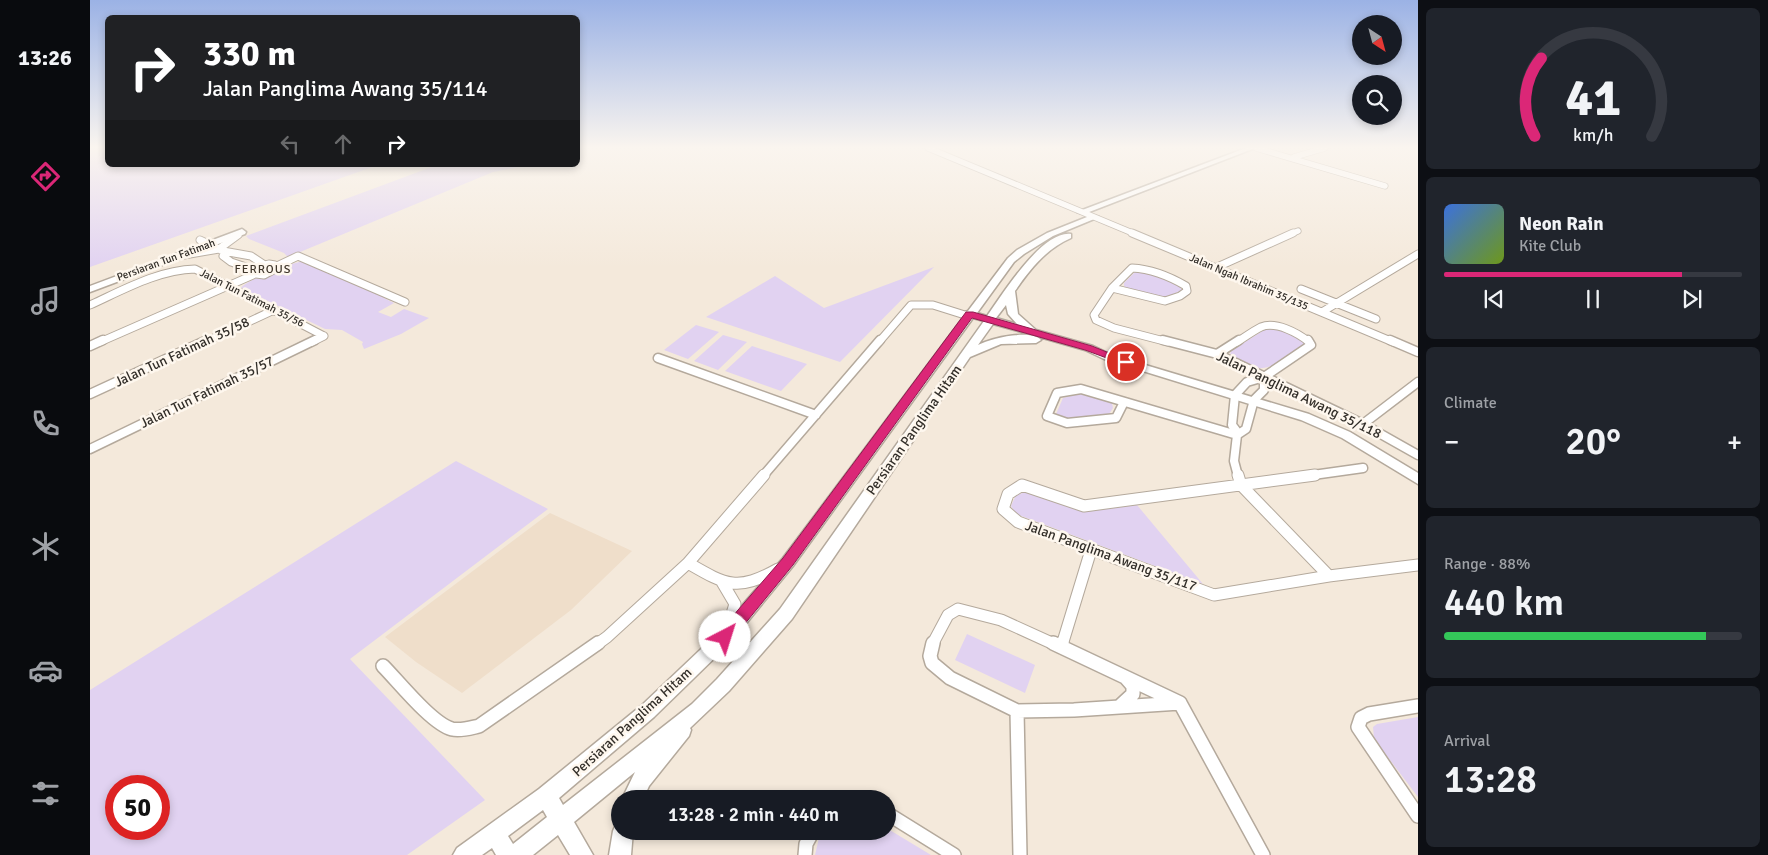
<!DOCTYPE html>
<html lang="en">
<head>
<meta charset="utf-8">
<style>
  body { margin:0; font-family:Signika,sans-serif; background:#20242c; color:#f1f3f6; height:100vh; display:flex; flex-direction:column; font-size:19px; white-space:nowrap }
  * { box-sizing:border-box; margin:0 }
  p { font-size:16px; color:#9ea1a6 }
  .icon { flex:none; width:28px; height:28px; fill:none; stroke:currentColor; stroke-width:2; stroke-linecap:round; stroke-linejoin:round }
  .map { position:relative; flex:1; overflow:hidden }
  .details { display:flex; flex-direction:column; gap:8px; padding:8px; background:#0d0f14; width:350px }
  .details>* { flex:none }
  .guide { position:absolute; left:15px; top:15px; width:475px; height:152px; border-radius:8px; box-shadow:0 2px 8px #0003; background:#202124; color:#fff; overflow:hidden }
  .needle { width:32px; rotate:144deg }
  .fabs { position:absolute; left:1262px; top:15px; display:grid; gap:10px }
  .fabs a { display:grid; place-items:center; width:50px; height:50px; border-radius:50%; background:#171b24; box-shadow:0 2px 8px #0003; font-size:25px }
  .speed { position:absolute; left:15px; top:775px; display:flex; gap:10px; font-size:25px; font-weight:700; text-align:center }
  .speed>* { display:grid; place-content:center; width:65px; height:65px; border-radius:50%; background:#171b24; box-shadow:0 2px 8px #0003; line-height:1 }
  .speed .limit { border:8px solid #d22; background:#fff; color:#111 }
  .pin { position:absolute; display:grid; place-items:center; width:42px; height:42px; color:#fff; margin:-21px; border:2px solid #fff; border-radius:50%; box-shadow:0 1px 5px #0007 }
  .me { position:absolute; width:55px; margin:-28px; rotate:40deg; stroke-linejoin:round; filter:drop-shadow(0 0 4px #0008) }
  .turn { display:flex; align-items:center; gap:18px; height:105px; padding:0 15px; font-size:22px }
  .turn .icon { width:65px; height:65px; stroke-width:2.5 }
  .turn b { display:block; font-size:35px; line-height:42px }
  .lanes { display:flex; align-items:center; height:48px; padding:0 15px; background:#0003; justify-content:center; gap:25px; direction:ltr }
  .lanes .off { opacity:.35 }
  .big { font-size:38px; font-weight:600; line-height:1.1 }
  .details .card { flex:1; display:flex; flex-direction:column; justify-content:center; gap:8px; min-width:0; padding:0 18px; border-radius:8px; background:#20242c }
  .details .dial { align-items:center; gap:0 }
  .dial svg { height:130px; overflow:visible; fill:none; stroke:#363941; stroke-width:7; stroke-linecap:round; text-anchor:middle }
  .dial text { fill:#f1f3f6; stroke:none }
  .song { display:flex; align-items:center; gap:15px }
  .cover { width:60px; height:60px; border-radius:8px; background:linear-gradient(135deg,hsl(220 70% 55%),hsl(80 70% 35%)) }
  .played { height:5px; border-radius:2px; background:linear-gradient(90deg,#db2777 80%,#363941 80%) }
  .keys { display:flex; justify-content:space-around; direction:ltr }
  .heat { display:flex; justify-content:space-between; align-items:center; font-size:28px; direction:ltr }
  .charge { height:8px; border-radius:4px; background:linear-gradient(90deg,#34c759 88%,#363941 0) }
  .trip { position:absolute; left:521px; top:790px; width:285px; height:50px; border-radius:25px; background:#171b24; box-shadow:0 2px 8px #0003; font-weight:600; line-height:50px; text-align:center }
  main { display:flex; flex:1; min-height:0 }
  .dock { display:flex; flex-direction:column; width:90px; justify-content:space-around; align-items:center; background:#090b0e; color:#9ea1a6 }
  .dock .icon { width:35px; height:35px }
  .dock .selected { color:#db2777 }
  .dock b { font-size:22px; color:#f1f3f6 }
  .map>svg:first-child { display:block }
  .built { fill:#efdeca }
  .green { fill:#e1d2f1; fill-rule:evenodd }
  .lines { fill:none; stroke-linecap:round; stroke-linejoin:round }
  .street-far4-casing { stroke:#b4a99c; stroke-width:7 }
  .street-far3-casing { stroke:#b4a99c; stroke-width:9 }
  .street-far2-casing { stroke:#b4a99c; stroke-width:11 }
  .street-far1-casing { stroke:#b4a99c; stroke-width:13 }
  .street-casing { stroke:#b4a99c; stroke-width:16 }
  .secondary-casing { stroke:#b4a99c; stroke-width:3 }
  .street-far4 { stroke:#fff; stroke-width:5.5 }
  .street-far3 { stroke:#fff; stroke-width:7 }
  .street-far2 { stroke:#fff; stroke-width:8 }
  .street-far1 { stroke:#fff; stroke-width:11 }
  .street { stroke:#fff; stroke-width:13 }
  .secondary { fill:#fff; fill-rule:evenodd }
  .route { fill:#db2777; stroke:#8e194d }
  .labels { text-anchor:middle; dominant-baseline:central; stroke-width:5; stroke-linejoin:round; paint-order:stroke }
  .far-street-label { font-size:11px; fill:#322e29; stroke:#fef7ee }
  .far-neighbourhood-label { font-size:12px; letter-spacing:1px; fill:#40372c; stroke:#fef7ee }
  .street-label { font-size:14px; fill:#322e29; stroke:#fef7ee }
</style>
</head>
<body>
<main>
<nav class="dock">
<b>13:26</b>
<svg class="icon selected" aria-label="directions" viewBox="0 0 24 24"><path d="M12 3l9 9-9 9-9-9zM9 14v-3h6M13 9l2 2-2 2"/></svg>
<svg class="icon" aria-label="music" viewBox="0 0 24 24"><path d="M9 18V5l10-2v13"/><circle cx="6" cy="18" r="3"/><circle cx="16" cy="16" r="3"/></svg>
<svg class="icon" aria-label="phone" viewBox="0 0 24 24"><path d="M5 4h4l2 5-3 2q2 4 5 5l2-3 5 2v4C11 20 4 13 5 4z"/></svg>
<svg class="icon" aria-label="climate" viewBox="0 0 24 24"><path d="M12 3v18M4 7l16 10M4 17L20 7"/></svg>
<svg class="icon" aria-label="car" viewBox="0 0 24 24"><path d="M5 17H2v-5l4-1 3-4h7l3 4 3 1v5h-3M9 17h6M6 11h13"/><circle cx="7" cy="17" r="2"/><circle cx="17" cy="17" r="2"/></svg>
<svg class="icon" aria-label="filters" viewBox="0 0 24 24"><path d="M4 7h16M4 17h16"/><circle cx="9" cy="7" r="2"/><circle cx="15" cy="17" r="2"/></svg>
</nav>
<div class="map">
<svg width="1328" height="855" viewBox="0 0 1328 855">
  <rect width="100%" height="100%" fill="#f4e9db"/>
  <path class="built" d="M460,513L542,551L481,610L372,693L326,662L295,637Z"/>
  <path class="green" d="M0,148H17L18,165H288L0,267Z
    M347,165H439L403,172L198,257L194,253L159,239L156,236Z
    M209,262H215L295,297L294,298L304,303L288,312L301,317L314,309L339,318L311,334L274,349L272,344L273,342L252,330L235,329L151,288C156,280 198,265 209,262Z
    M844,267L750,362L616,317L685,276L734,308Z
    M1055,270L1088,284L1092,290L1075,298L1039,290L1034,286V283L1046,271Z
    M606,325L629,332L598,359L574,350Z
    M1177,328L1192,329L1215,341V344C1187,363 1172,382 1140,355L1141,351Z
    M633,335L657,342L628,370L604,361Z
    M662,346L717,364L691,391L635,371Z
    M993,393L1013,398L1022,403L1023,408L1019,414L978,419L967,416L966,414L973,398Z
    M366,461L458,509L260,659L395,800L317,855H0V690ZM26,786H69V829H26Z
    M936,492L998,511L1047,505L1113,584L926,514L921,506L926,495Z
    M877,634L945,665L935,693L865,660Z
    M1328,717V797L1284,739L1283,727L1287,724Z
    M798,829L841,855H725L729,838L734,831H798Z"/>
  <g class="lines">
    <g class="street-far4-casing">
      <path id="street-far4" d="M838,148L1045,234
        M1166,148L1295,186
        M1204,157L1235,148
        M1201,234L1208,231"/>
    </g>
    <g class="street-far3-casing">
      <path id="street-far3" d="M1042,233L1303,342
        M110,240L133,251L161,256L173,264
        M135,252L133,256L141,262L162,269
        M94,255L129,249L148,235
        M179,264L185,265L187,268L174,275L159,273L163,268Z
        M187,266L208,256L315,302
        M1042,268C1061,269 1079,276 1096,286L1097,291L1090,296L1075,301L1022,288Z
        M1125,268L1203,233
        M1022,288L1004,315L1006,320L1024,328L1078,342
        M1211,289L1286,319
        M0,305C33,290 68,270 105,269L234,336
        M1232,312L1328,254
        M10,342L163,275
        M115,342L184,310
        M222,342L234,336
        M789,342L821,305H843L878,316
        M1147,342C1155,337 1163,331 1171,327C1186,321 1208,333 1219,342"/>
    </g>
    <g class="street-far2-casing">
      <path id="street-far2" d="M1073,340L1127,354L1273,424L1328,455
        M1300,340L1328,352
        M0,346L13,340
        M1127,354L1149,340
        M568,358L726,415
        M0,394L117,340
        M1034,402L1026,418L977,423L957,416L967,393L991,389L1147,435
        M1273,424L1328,382
        M1148,433L1142,425L1145,395L1157,382L1174,377L1221,345L1218,340
        M0,449L225,340
        M673,476L790,340
        M1148,476L1144,461L1147,435L1156,429L1164,400L1174,390V377
        M1216,476L1273,468"/>
    </g>
    <g class="street-far1-casing">
      <path id="street-far1" d="M1148,475L1151,485L1239,576
        M1225,475L994,506L932,485L918,494L913,509L928,522L1124,595L1239,576L1328,565
        M598,563C636,585 647,592 688,569
        M632,582L645,604L637,630
        M506,645L517,637L598,563L674,475
        M842,645L858,615L868,609L911,620L966,645
        M972,645L1001,550"/>
    </g>
    <g class="street-casing">
      <path id="street" d="M843,643L840,656L842,663L860,678L927,711L984,710L1090,703L963,643
        M971,647L972,643
        M293,666C308,681 342,724 362,729C371,731 380,728 389,726L508,643
        M1090,703L1173,855
        M1030,706L1043,694V686L1036,678
        M1328,706L1279,714L1271,718L1268,727L1328,816
        M927,711L930,855
        M762,799H770
        M798,814L864,855
        M715,855L716,844L723,831"/>
    </g>
    <g class="secondary-casing">
      <path id="secondary" d="M1156,148H1165L994,214L987,212Z
        M1002,215L1009,217L963,236L934,254L924,262L887,313L897,316C912,295 952,230 981,234V238C956,249 940,269 925,291L928,314L946,330L1003,346L1022,355L1219,414L1260,432L1328,473V484L1252,438L1211,420L1014,359L995,350L903,324L888,345C902,338 940,329 951,340L946,343L911,344L880,357L702,619L639,691L600,728L601,730L599,736L559,786L553,799H532L545,772L484,822L503,855H480L468,835L443,855H406L402,848L392,855H363L367,848L449,789L552,705L629,632L693,558L875,315V312L878,311L918,258L927,250L957,233ZM916,305L918,314L927,324L906,318ZM883,318L894,321L690,609L627,679L602,704L473,805L469,798L564,717L641,642L703,566ZM453,810L457,817L423,844L418,836Z
        M152,229L156,232L155,234L0,292V286Z
        M530,822V831H543L541,855H519L523,831L526,824Z"/>
    </g>
    <use href="#street-far4" class="street-far4"/>
    <use href="#street-far3" class="street-far3"/>
    <use href="#street-far2" class="street-far2"/>
    <use href="#street-far1" class="street-far1"/>
    <use href="#street" class="street"/>
    <use href="#secondary" class="secondary"/>
  </g>
  <linearGradient id="sky" x2="0" y2="1"><stop stop-color="#9bb2e5"/><stop offset="0.55" stop-color="#faf5ef"/><stop offset="1" stop-color="#faf5ef" stop-opacity="0"/></linearGradient>
  <rect width="1328" height="268" fill="url(#sky)"/>
  <path class="route" d="M876,312H883L1002,346L1041,362L1040,364H1033L995,350L882,318L703,565L640,642L635,644L629,642L627,637L629,632L693,558Z"/>
  <g class="labels">
    <g class="far-street-label">
      <text transform="translate(76 260) rotate(-20)">Persiaran Tun Fatimah</text>
      <text transform="translate(1159 282) rotate(23)">Jalan Ngah Ibrahim 35/135</text>
      <text transform="translate(162 298) rotate(27)">Jalan Tun Fatimah 35/56</text>
    </g>
    <g class="far-neighbourhood-label">
      <text x="173" y="269">FERROUS</text>
    </g>
    <g class="street-label">
      <text transform="translate(92 352) rotate(-25)">Jalan Tun Fatimah 35/58</text>
      <text transform="translate(117 392) rotate(-26)">Jalan Tun Fatimah 35/57</text>
      <text transform="translate(1209 395) rotate(26)">Jalan Panglima Awang 35/118</text>
      <text transform="translate(824 430) rotate(-55)">Persiaran Panglima Hitam</text>
      <text transform="translate(1021 556) rotate(20)">Jalan Panglima Awang 35/117</text>
      <text transform="translate(542 722) rotate(-42)">Persiaran Panglima Hitam</text>
    </g>
  </g>
</svg>
<div class="fabs">
<a><svg class="needle" viewBox="-14 -14 28 28"><path d="M0-13l5 13h-10z" fill="#e53935"/><path d="M0 13l5-13h-10z" fill="#9ea1a6"/></svg></a>
<a><svg class="icon" aria-label="search" viewBox="0 0 24 24"><circle cx="10" cy="10" r="6"/><path d="M15 15l6 6"/></svg></a>
</div>
<div class="speed"><div class="limit">50</div></div>
<div class="pin" style="left:1036px;top:362px;background:#d93025"><svg class="icon" aria-label="arrive" viewBox="0 0 24 24"><path d="M6 21V4h12l-3 4 3 4H6"/></svg></div>
<svg class="me" style="left:635px;top:637px" viewBox="-20 -20 40 40"><circle r="19" fill="#fff"/><path d="M0-13L10 11 0 6-10 11z" fill="#db2777"/></svg>
<div class="trip">13:28 · 2 min · 440 m</div>
<div class="guide">
<div class="turn"><svg class="icon" aria-label="right" viewBox="0 0 24 24"><path d="M7 20v-9h11M14 6l5 5-5 5"/></svg><div><b>330 m</b>Jalan Panglima Awang 35/114</div></div>
<div class="lanes"><svg class="icon off" aria-label="left" viewBox="0 0 24 24"><path d="M17 20v-9H6M10 6l-5 5 5 5"/></svg><svg class="icon off" aria-label="ahead" viewBox="0 0 24 24"><path d="M12 20V5M6 11l6-6 6 6"/></svg><svg class="icon" aria-label="right" viewBox="0 0 24 24"><path d="M7 20v-9h11M14 6l5 5-5 5"/></svg></div>
</div>
</div>
<section class="details">
<div class="card dial"><svg viewBox="0 0 100 80">
<path d="M14 69A42 42 0 1 1 86 69"/>
<path d="M14 69A42 42 0 0 1 18 21" stroke="#db2777"/>
<text x="50" y="56" font-size="32" font-weight="700">41</text>
<text x="50" y="72" font-size="11">km/h</text>
</svg></div>
<div class="card">
<div class="song"><i class="cover"></i><div><b>Neon Rain</b><p>Kite Club</p></div></div>
<div class="played"></div>
<div class="keys"><svg class="icon" aria-label="previous" viewBox="0 0 24 24"><path d="M18 5L8 12l10 7zM5 5v14"/></svg><svg class="icon" aria-label="pause" viewBox="0 0 24 24"><path d="M8 5v14M16 5v14"/></svg><svg class="icon" aria-label="next" viewBox="0 0 24 24"><path d="M6 5l10 7-10 7zM19 5v14"/></svg></div>
</div>
<div class="card"><p>Climate</p>
<div class="heat"><a>−</a><b class="big">20°</b><a>+</a></div>
</div>
<div class="card"><p>Range · 88%</p><b class="big">440 km</b><div class="charge"></div></div>
<div class="card"><p>Arrival</p><b class="big">13:28</b></div>
</section>
</main>
</body>
</html>
